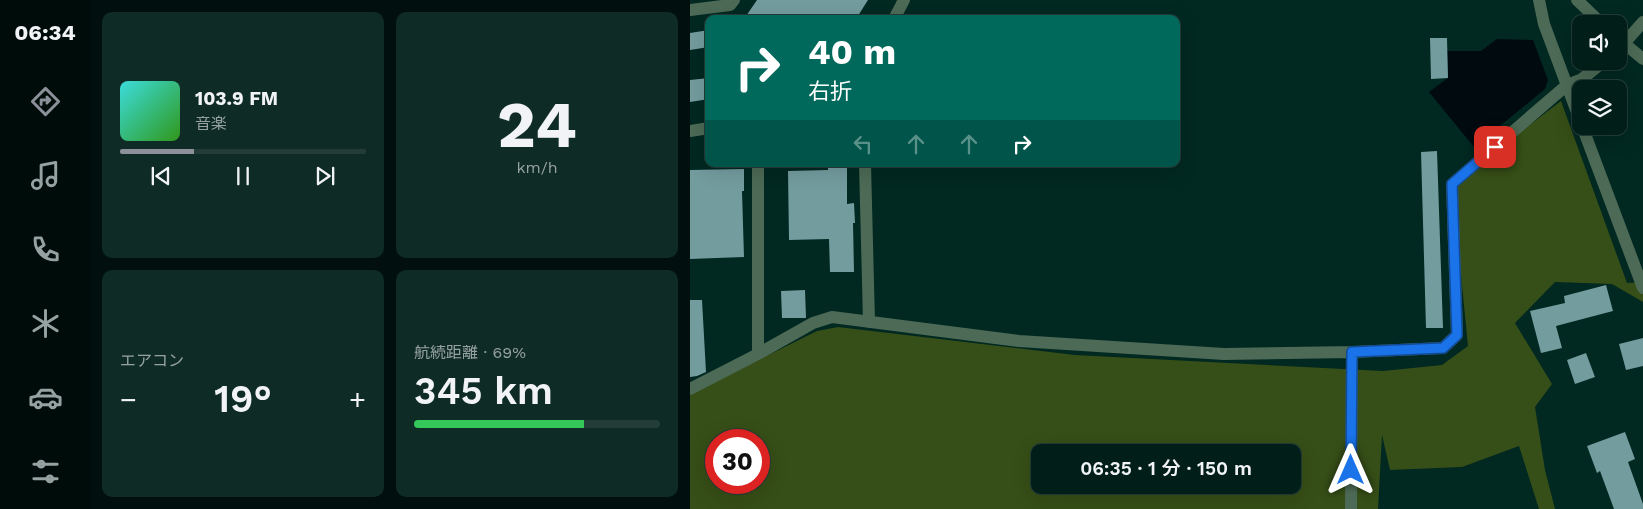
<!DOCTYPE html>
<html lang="ja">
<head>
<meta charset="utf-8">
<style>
  body { margin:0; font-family:"Work Sans","Noto Sans JP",sans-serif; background:#0f2b26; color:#f1f3f6; height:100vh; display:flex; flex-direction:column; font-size:19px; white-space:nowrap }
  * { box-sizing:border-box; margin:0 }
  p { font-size:16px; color:#96a2a2 }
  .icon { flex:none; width:28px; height:28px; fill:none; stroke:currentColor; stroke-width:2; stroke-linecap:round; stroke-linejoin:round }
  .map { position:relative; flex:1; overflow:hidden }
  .drawer { display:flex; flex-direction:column; gap:12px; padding:12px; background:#01100e; width:600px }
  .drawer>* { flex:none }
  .guide { position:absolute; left:15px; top:15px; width:475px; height:152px; border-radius:10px; box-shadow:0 5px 20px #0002,0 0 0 1px #233c38; background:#00695c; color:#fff; overflow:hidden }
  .tools { position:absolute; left:882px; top:15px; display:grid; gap:10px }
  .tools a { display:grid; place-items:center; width:55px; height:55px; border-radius:10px; background:#011e19; box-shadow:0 5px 20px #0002,0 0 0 1px #233c38; font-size:25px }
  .speed { position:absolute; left:15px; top:429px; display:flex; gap:10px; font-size:25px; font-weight:700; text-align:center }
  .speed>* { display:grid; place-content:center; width:65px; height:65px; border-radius:50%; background:#011e19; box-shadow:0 5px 20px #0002,0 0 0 1px #233c38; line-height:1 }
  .speed .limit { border:8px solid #d22; background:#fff; color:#111 }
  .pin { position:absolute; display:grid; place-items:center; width:42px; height:42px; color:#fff; margin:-21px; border-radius:10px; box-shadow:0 2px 8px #0006 }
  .me { position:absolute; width:55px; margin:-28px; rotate:0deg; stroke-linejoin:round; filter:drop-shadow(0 0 4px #0008) }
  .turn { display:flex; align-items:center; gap:18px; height:105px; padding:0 20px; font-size:22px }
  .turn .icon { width:65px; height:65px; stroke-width:2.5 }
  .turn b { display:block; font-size:35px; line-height:42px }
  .lanes { display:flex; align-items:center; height:48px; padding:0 20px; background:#0003; justify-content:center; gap:25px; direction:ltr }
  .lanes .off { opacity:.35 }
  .big { font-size:38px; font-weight:600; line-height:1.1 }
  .drawer .card { flex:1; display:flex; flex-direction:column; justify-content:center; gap:8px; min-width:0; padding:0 18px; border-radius:10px; background:#0f2b26 }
  .drawer .dial { align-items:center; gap:0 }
  .dial b { font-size:65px; line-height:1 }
  .song { display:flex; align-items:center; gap:15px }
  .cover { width:60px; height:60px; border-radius:8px; background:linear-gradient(135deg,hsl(180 70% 55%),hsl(110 70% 35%)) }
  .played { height:5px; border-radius:2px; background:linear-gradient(90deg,#8c9099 30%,#233c38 30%) }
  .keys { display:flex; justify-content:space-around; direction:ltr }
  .heat { display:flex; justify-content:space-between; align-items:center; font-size:28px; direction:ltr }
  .charge { height:8px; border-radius:4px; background:linear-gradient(90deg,#34c759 69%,#233c38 0) }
  .drawer .tiles { flex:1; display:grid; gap:12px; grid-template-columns:repeat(2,1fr) }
  .trip { position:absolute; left:341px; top:444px; width:270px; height:50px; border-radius:10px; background:#011e19; box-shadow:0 5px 20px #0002,0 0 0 1px #233c38; font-weight:600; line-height:50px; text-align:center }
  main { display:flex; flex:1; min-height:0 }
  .tabs { display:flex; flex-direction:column; width:90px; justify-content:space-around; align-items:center; background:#000c0a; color:#96a2a2 }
  .tabs .icon { width:35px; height:35px }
  .tabs .selected { color:#8c9099 }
  .tabs b { font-size:22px; color:#f1f3f6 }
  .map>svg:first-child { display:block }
  .forest { fill:#364e17; fill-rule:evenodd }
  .water { fill:#010a0f }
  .building { fill:#739c9f }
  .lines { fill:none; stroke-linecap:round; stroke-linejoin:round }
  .minor { stroke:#4c6a55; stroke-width:12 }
  .route-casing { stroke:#114b97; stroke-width:12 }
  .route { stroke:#1a73e8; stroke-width:9 }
</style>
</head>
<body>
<main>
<nav class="tabs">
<b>06:34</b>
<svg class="icon selected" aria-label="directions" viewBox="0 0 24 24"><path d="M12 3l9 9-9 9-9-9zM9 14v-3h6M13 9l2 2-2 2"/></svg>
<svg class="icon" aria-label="music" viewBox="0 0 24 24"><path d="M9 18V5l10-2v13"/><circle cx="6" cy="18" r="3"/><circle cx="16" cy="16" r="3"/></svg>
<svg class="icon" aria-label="phone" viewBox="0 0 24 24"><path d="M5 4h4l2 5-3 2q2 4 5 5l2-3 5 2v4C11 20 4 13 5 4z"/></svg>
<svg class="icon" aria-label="climate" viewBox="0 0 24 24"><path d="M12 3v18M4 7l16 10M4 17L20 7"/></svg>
<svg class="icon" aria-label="car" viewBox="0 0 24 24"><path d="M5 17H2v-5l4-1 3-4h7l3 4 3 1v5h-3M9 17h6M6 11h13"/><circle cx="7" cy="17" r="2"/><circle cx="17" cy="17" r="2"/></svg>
<svg class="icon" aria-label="filters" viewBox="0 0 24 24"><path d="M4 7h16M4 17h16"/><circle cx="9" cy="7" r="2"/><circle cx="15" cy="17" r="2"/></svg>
</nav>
<section class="drawer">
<div class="tiles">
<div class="card">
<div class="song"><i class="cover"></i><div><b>103.9 FM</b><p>音楽</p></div></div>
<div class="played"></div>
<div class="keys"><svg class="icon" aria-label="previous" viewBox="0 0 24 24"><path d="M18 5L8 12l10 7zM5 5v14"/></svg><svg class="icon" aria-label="pause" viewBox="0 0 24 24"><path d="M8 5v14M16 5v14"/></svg><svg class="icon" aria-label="next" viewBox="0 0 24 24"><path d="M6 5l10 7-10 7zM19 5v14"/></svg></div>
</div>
<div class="card dial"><b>24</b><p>km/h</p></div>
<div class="card"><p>エアコン</p>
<div class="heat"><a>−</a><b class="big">19°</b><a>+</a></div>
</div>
<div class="card"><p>航続距離 · 69%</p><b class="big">345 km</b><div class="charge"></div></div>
</div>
</section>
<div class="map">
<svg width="953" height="509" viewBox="0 0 953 509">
  <rect width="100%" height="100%" fill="#012821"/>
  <path class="forest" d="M871,101L937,283L953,282V302L922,284L865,282L825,323L862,384L845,407L855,470L865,509H849L829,446L772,467L700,470L692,435L688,509H0V394L127,331L148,327L385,355L693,371L752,365L778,346L762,184ZM26,440H69V482H26ZM350,452H602V485H350Z"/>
  <path class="water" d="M807,39L843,40L858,80L855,89L784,147L739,92L758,78L757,51H791Z"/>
  <path class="building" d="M67,0H178L166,19H54Z
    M19,30V47L0,50V33Z
    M740,38H757L758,78L741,79Z
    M19,78V99L0,102V80Z
    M747,151L753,328H736L731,152Z
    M138,164H157V204L164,203L165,223H163L164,272H140L139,239L99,240L98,171L138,170Z
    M54,169V191H52L54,257L0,259V170Z
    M916,285L923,311L866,326L872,348L851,353L840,311L875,303L874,296Z
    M115,290L116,318H92L91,291Z
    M0,300H12L16,372L7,376L0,377Z
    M953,338V366L936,370L929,344Z
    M896,353L905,377L885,384L877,360Z
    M935,432L945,459L938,462L953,504V509H924L910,471L907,473L897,446Z"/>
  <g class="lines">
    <path class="minor" d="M849,0L854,24L891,123
      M887,0L912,24
      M0,10L40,5L44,0
      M204,19L214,0
      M929,39L953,59
      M929,49L953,22
      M892,126L953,288
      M0,131L19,128
      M68,164V354
      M175,164L179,322
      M0,389L68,354L123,323L142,317L329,341L534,354L662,352L753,348L767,335L762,184L877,85L892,79L914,61
      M661,509L662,352"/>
  </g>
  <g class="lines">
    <g class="route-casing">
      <path id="route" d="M661,470L662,352L753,348L767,335L762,184L805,147"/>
    </g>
    <use href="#route" class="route"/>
  </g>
</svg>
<div class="tools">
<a><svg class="icon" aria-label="sound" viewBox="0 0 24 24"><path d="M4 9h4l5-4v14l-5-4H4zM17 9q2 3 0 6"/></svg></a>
<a><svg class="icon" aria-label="layers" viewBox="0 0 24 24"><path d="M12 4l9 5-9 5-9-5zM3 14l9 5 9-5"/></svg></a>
</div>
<div class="speed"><div class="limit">30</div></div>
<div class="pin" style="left:805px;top:147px;background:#d93025"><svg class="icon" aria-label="arrive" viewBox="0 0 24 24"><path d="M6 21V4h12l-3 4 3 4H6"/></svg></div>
<svg class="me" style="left:661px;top:470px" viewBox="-20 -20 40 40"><path d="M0-17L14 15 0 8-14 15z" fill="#1a73e8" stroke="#fff" stroke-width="4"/></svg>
<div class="trip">06:35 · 1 分 · 150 m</div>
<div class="guide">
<div class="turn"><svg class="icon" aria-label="right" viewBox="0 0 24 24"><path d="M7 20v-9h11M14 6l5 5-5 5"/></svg><div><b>40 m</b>右折</div></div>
<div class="lanes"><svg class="icon off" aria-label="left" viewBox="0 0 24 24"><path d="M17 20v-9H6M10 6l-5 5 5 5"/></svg><svg class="icon off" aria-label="ahead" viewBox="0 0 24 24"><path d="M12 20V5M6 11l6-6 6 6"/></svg><svg class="icon off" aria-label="ahead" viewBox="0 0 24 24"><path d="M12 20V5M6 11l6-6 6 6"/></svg><svg class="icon" aria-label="right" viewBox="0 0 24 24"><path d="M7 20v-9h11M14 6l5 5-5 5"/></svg></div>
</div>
</div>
</main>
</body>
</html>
